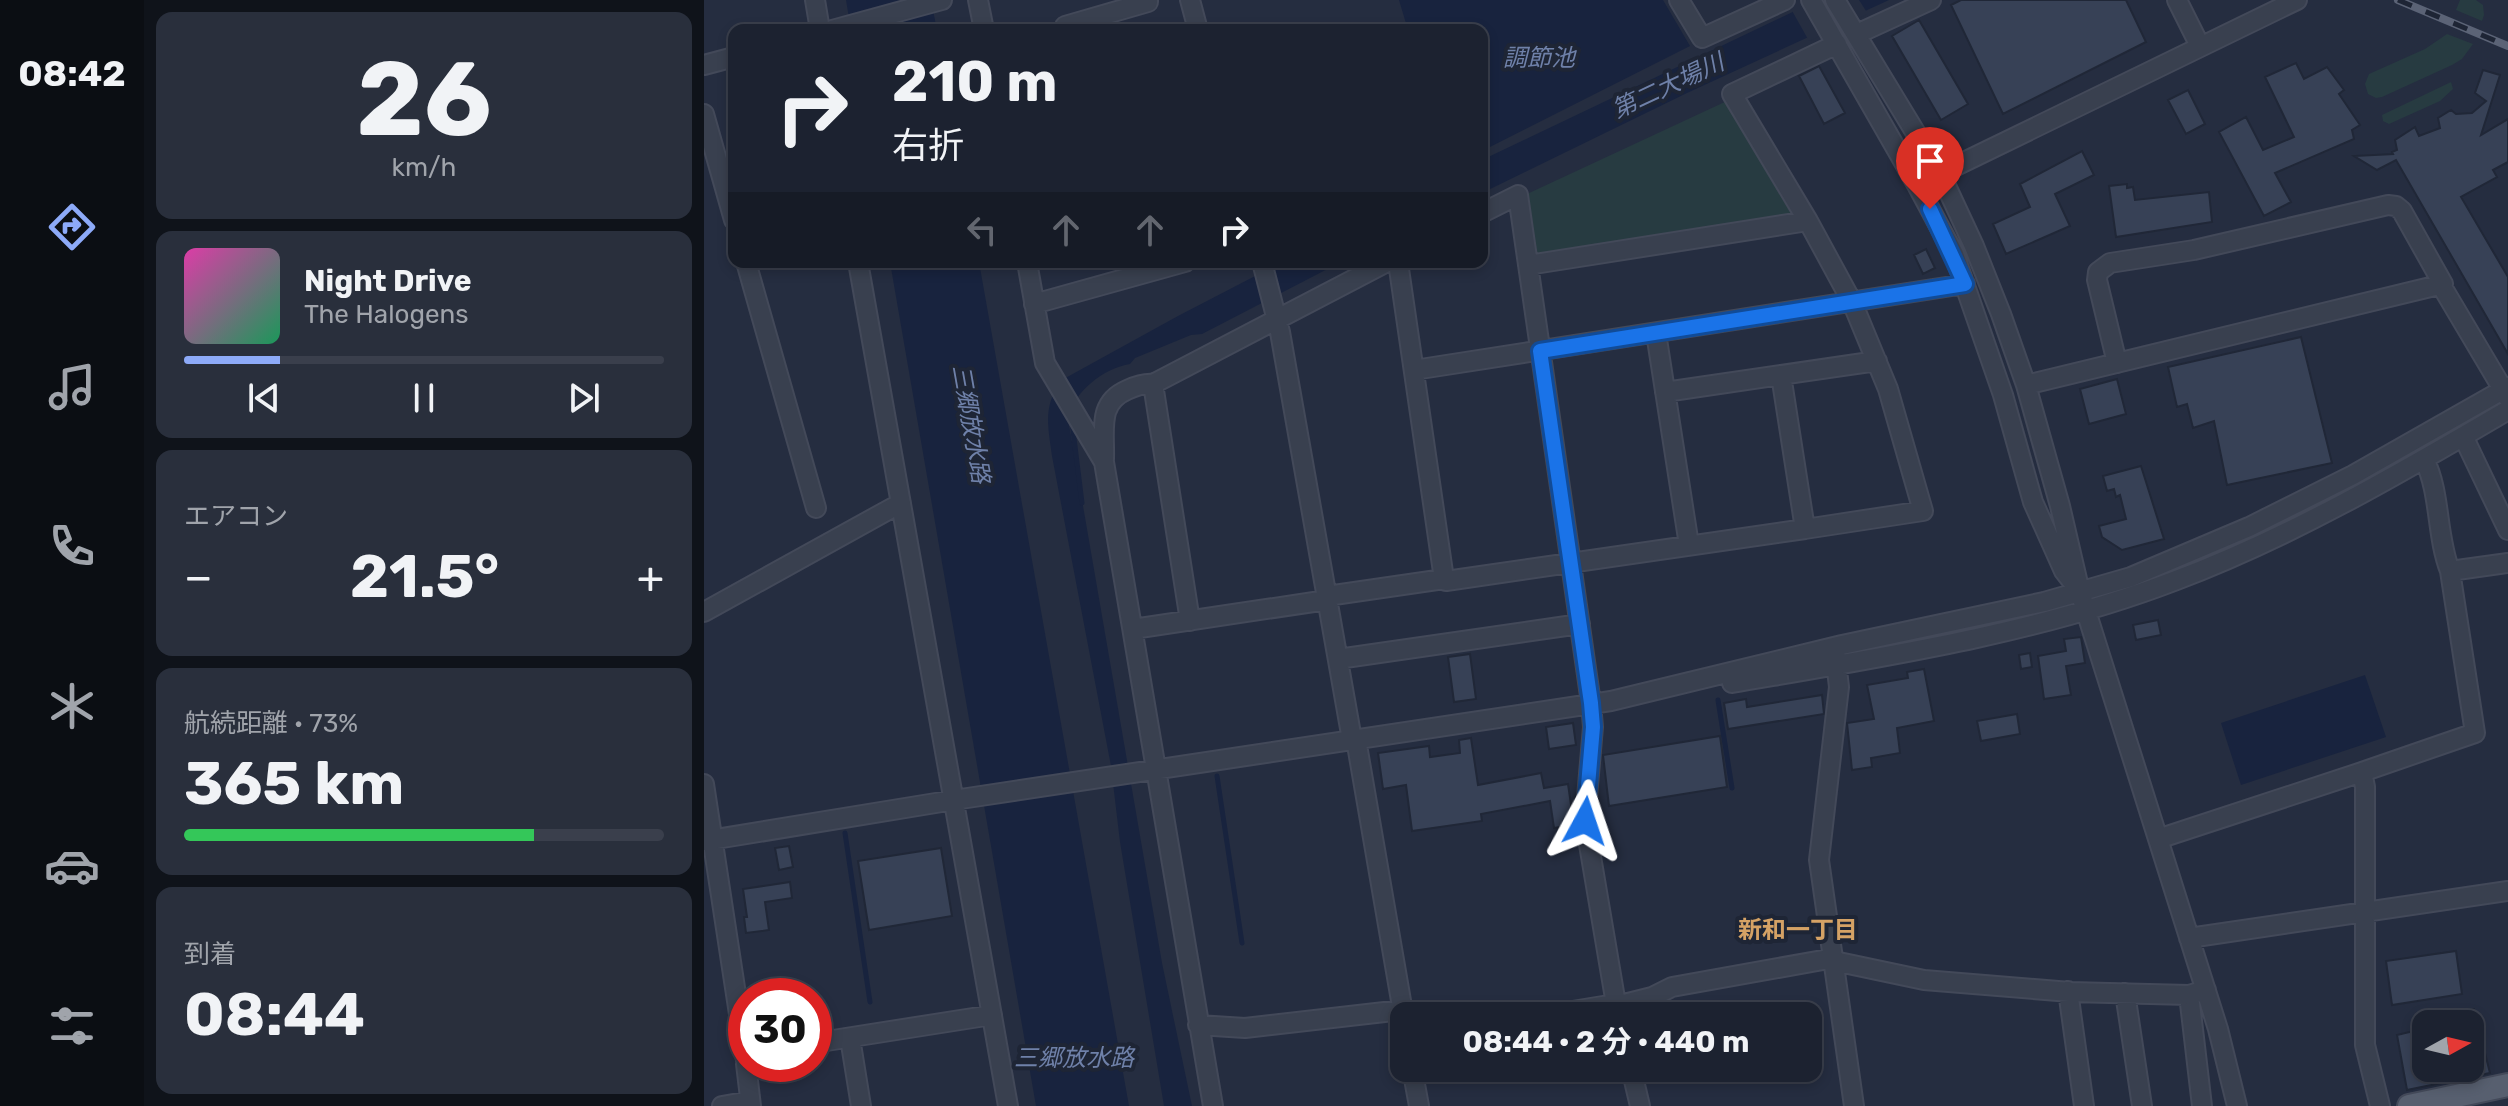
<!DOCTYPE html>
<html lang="ja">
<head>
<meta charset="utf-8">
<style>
  body { margin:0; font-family:Rubik,"Noto Sans JP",sans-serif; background:#292f3c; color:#f1f3f6; height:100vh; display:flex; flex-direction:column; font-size:30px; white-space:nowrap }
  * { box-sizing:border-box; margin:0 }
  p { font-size:26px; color:#a0a4ab }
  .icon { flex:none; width:44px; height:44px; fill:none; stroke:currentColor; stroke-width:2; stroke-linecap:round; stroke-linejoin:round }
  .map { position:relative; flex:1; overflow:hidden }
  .drawer { display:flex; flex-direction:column; gap:12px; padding:12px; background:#0f131a; width:560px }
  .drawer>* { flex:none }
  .top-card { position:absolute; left:24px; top:24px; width:760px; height:244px; border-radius:16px; box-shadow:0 4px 12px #0003,0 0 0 2px #3a3f4c; background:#1c2230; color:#f1f3f6; overflow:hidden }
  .needle { width:52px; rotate:82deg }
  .buttons { position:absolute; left:1708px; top:1010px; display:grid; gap:16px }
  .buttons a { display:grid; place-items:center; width:72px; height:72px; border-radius:16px; background:#1c2230; box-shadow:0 4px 12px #0003,0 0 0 2px #3a3f4c; font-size:40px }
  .speed { position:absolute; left:24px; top:978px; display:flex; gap:16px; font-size:40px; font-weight:700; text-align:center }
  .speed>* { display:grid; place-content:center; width:104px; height:104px; border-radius:50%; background:#1c2230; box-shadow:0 4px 12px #0003,0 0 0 2px #3a3f4c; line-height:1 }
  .speed .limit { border:12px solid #d22; background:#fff; color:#111 }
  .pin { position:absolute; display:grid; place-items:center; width:68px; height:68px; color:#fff; margin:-82px -34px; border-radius:50% 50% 50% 0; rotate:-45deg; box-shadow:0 0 8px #0007 }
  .pin .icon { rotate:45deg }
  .me { position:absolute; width:88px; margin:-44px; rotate:5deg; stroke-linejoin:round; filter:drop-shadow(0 0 6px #0008) }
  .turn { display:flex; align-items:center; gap:28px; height:168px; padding:0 32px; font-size:36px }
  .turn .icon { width:104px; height:104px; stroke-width:2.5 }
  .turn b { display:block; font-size:56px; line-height:68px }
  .lanes { display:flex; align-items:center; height:76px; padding:0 32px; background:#0003; justify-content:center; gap:40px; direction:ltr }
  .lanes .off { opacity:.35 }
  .big { font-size:60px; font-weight:700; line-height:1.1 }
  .drawer .widget { flex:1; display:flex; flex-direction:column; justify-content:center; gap:12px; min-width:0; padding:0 28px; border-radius:16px; background:#292f3c }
  .drawer .dial { align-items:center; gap:0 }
  .dial b { font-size:104px; line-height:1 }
  .song { display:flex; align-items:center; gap:24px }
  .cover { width:96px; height:96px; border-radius:12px; background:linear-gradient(135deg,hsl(320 70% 55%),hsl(150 70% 35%)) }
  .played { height:8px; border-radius:4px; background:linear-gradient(90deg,#8daaf8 20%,#3a3f4c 20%) }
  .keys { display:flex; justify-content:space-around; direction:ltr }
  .heat { display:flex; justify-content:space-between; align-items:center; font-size:44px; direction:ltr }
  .charge { height:12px; border-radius:6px; background:linear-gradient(90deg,#34c759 73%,#3a3f4c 0) }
  .trip { position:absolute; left:686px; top:1002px; width:432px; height:80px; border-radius:16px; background:#1c2230; box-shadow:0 4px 12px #0003,0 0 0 2px #3a3f4c; font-weight:700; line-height:80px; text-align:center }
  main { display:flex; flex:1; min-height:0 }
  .tabs { display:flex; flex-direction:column; width:144px; justify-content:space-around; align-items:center; background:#0b0e13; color:#a0a4ab }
  .tabs .icon { width:56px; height:56px }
  .tabs .current { color:#8daaf8 }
  .tabs b { font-size:36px; color:#f1f3f6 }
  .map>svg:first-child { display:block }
  .green { fill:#273b41 }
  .water { fill:#18233e }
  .pier { fill:#252d40 }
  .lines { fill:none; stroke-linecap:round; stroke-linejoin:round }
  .stream { stroke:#18233e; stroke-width:5 }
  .building { fill:#374156; stroke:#202737; stroke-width:2 }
  .minor-casing { stroke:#434959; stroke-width:22 }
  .major-casing { stroke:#434959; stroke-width:26 }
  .minor { stroke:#39404f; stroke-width:18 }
  .major { stroke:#575f6f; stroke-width:22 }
  .rail-casing { stroke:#5b6376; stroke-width:8 }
  .rail { stroke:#1e2535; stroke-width:5; stroke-dasharray:15; stroke-linecap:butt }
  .route-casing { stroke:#114b97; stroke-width:20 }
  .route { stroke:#1a73e8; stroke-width:14 }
  .labels { text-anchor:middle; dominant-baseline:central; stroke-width:8; stroke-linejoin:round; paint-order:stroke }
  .water-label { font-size:24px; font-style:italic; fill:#6f81a9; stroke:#1e2535 }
  .neighbourhood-label { font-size:24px; font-weight:bold; fill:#d5a265; stroke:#1e2535 }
</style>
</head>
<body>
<main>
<nav class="tabs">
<b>08:42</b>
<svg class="icon current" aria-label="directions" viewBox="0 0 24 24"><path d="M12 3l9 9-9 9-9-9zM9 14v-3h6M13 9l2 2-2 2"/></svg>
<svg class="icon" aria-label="music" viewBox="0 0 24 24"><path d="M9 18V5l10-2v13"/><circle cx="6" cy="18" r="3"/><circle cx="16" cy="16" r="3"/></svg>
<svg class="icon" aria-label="phone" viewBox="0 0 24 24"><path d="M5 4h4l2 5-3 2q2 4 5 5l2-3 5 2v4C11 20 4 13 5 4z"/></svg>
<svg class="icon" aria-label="climate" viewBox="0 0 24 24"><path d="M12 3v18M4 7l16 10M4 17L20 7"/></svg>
<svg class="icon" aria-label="car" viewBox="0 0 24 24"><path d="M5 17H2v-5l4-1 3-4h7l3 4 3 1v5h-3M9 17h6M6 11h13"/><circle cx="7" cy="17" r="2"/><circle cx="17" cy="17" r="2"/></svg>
<svg class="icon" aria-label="filters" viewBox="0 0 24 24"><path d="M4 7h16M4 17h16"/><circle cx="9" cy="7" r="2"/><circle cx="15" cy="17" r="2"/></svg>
</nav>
<section class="drawer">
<div class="widget dial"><b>26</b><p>km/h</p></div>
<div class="widget">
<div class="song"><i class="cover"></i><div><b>Night Drive</b><p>The Halogens</p></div></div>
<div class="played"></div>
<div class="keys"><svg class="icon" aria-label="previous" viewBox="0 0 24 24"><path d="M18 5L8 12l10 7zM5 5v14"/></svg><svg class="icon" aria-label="pause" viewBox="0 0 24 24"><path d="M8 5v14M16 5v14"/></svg><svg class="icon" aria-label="next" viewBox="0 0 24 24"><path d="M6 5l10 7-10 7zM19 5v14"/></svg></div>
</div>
<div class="widget"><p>エアコン</p>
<div class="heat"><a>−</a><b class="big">21.5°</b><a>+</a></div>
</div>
<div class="widget"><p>航続距離 · 73%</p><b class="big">365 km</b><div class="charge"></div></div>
<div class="widget"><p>到着</p><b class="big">08:44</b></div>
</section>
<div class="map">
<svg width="1804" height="1106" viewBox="0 0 1804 1106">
  <rect width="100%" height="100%" fill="#252d40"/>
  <path class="green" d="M1756,0H1772L1779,5L1780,15L1778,21L1752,10Z
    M1743,34L1769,44L1758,59L1748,65L1678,97L1672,98L1664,94L1661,84L1665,74L1721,49Z
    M1747,82L1749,89L1736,101L1685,124L1679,121L1678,115Z
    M1025,100L1091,209L1087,217L831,254L823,194Z"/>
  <path class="water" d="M142,0H227L233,30H147Z
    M695,0H959L986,46L778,151V30H704Z
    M1114,0H1185L983,93L778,193V160Z
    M186,262H275L425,1106H332Z
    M578,262H637L498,334L487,335L431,358L426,364C400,368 369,392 364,419L458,963L488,1106H460L416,842L407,766L348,456C344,425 339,409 356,381L474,316Z
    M1661,675L1682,737L1537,785L1517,723Z"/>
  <path class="pier" d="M1105,0H1155L1164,14L1105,41L1087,9Z"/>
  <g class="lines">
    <path class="stream" d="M368,422L378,503
      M1014,700L1028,788
      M513,776L538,943
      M141,833L166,1002"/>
  </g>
  <path class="building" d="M1257,0H1422L1442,42L1299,114L1247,5Z
    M1215,20L1264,104L1237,120L1188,36Z
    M1592,63L1600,79L1623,67L1640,90L1635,94L1656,125L1648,130L1650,139L1571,173L1587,202L1560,216L1515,132L1542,117L1559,150L1590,137L1561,77Z
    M1115,66L1141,113L1120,124L1095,76Z
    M1779,70L1796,75L1777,135L1804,119V162L1789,170L1793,177L1757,197L1804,277V354L1692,160L1673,170L1650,156L1689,154L1688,152L1693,150L1691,140L1711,127L1715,136L1736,128L1734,118L1747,110L1752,114L1768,113L1782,101L1771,93Z
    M1484,90L1501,124L1482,134L1464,100Z
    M1378,151L1390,175L1351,194L1366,226L1302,254L1289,224L1326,207L1316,184Z
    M1423,184V188L1429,187L1431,200L1505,192L1508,222L1412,237L1405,186Z
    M1222,249L1231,268L1219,274L1210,255Z
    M1597,337L1628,463L1523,485L1510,421L1489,428L1483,404L1473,407L1464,367Z
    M1413,379L1422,414L1385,424L1376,389Z
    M1437,466L1460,539L1418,550L1398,537L1395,526L1422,519L1416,495L1412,497L1410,489L1403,491L1399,476Z
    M1454,620L1457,635L1432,640L1429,625Z
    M1377,637L1381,663L1362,666L1367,695L1340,699L1334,656L1362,651L1360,639Z
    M1326,653L1328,667L1317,669L1315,655Z
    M766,654L772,699L750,702L744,657Z
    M1220,669L1230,721L1193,728L1196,753L1167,758L1168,767L1148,770L1143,723L1170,719L1163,685L1204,678L1203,672Z
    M1118,695L1120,714L1024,729L1020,703L1042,699L1043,707Z
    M1313,714L1316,734L1277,741L1273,721Z
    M869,723L872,745L845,749L842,727Z
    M1016,736L1023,787L905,806L899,755Z
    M767,738L774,785L837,773L840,788L864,784L870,825L850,828L846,801L777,814L778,821L708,831L702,785L679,789L674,753L725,746L726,757L756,753L755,740Z
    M85,846L89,867L75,870L71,848Z
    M237,848L248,916L165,930L154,861Z
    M86,882L88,898L61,902L65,930L42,933L40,917H43L39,889Z
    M1752,951L1758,994L1688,1005L1682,961Z
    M1766,1009H1770L1786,1073L1703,1090L1693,1035L1722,1028V1068H1766Z"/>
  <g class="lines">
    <g class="minor-casing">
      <path id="minor" d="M111,0L116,30
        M274,0L280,30
        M486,0L494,30
        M975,0L998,38L1081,0
        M1107,0L1213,185L1250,254L1299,395L1329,502L1360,571L1374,589
        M1131,0L1236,173L1270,246L1297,314L1322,385L1356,506L1376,592L1514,1029L1533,1106
        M1473,0L1496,46
        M128,30L238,0
        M362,30L361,26L444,2V0
        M1153,34L1227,0
        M0,65L30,57
        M0,114L30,220
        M1227,178L1593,0
        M778,213L814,195L887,703L889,727L881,821L914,1016
        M42,262L112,508
        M154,262L304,1106
        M323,262L341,363L400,462L509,1106
        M558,262L576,332L647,734L653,745L700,1018
        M824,265L1104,221
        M1737,285L1804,398
        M330,304L481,262
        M952,333L985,545
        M710,370L1261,284
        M1077,375L1101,529L1219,511L1184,389L1148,302L1104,221L1028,94L1133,44
        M449,384L486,621
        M1322,385L1739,284L1698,211L1692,206L1684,205L1490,250L1406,263L1394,272L1393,280L1413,363
        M961,392L1173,361
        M1759,436L1804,530
        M400,459C401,430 393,403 423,390C432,386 440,383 449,384L683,262
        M1746,571L1804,563
        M740,579L742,581L1101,529
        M623,596L740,579L694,262
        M0,612L197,503
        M429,629L623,600
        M1131,653L1135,687L1115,860L1150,1106
        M634,659L876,624
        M1028,683C1173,658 1332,634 1470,581C1587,537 1697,473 1804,410
        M1658,772L1771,733L1746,571C1732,535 1737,493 1720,459
        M0,784L42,1060
        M1454,839L1658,772L1661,787V1045L1676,1106
        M0,841L250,800L907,701L1138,645L1340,602L1427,577L1545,527L1649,475L1804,387
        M1485,938L1804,891
        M1130,961L1220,980L1366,992L1485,995L1502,990
        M1364,991L1380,1106
        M1421,993L1438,1106
        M1485,995L1498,1106
        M912,1006L948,997L968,987L1130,958
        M699,1013L743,1016
        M838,1016L911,1004
        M494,1025L541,1028L698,1010
        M146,1038L157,1106
        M110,1043L288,1015
        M42,1064L47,1106
        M708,1068L715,1106
        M927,1068L936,1106
        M18,1106L46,1101"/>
    </g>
    <g class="major-casing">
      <path id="major" d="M1705,1106L1804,1085"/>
    </g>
    <use href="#minor" class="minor"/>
    <use href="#major" class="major"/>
    <g class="rail-casing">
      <path id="rail" d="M1694,0L1804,46"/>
    </g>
    <use href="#rail" class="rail"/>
  </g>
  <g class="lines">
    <g class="route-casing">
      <path id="route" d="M881,821L889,727L887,703L836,351L1261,284L1226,209"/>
    </g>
    <use href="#route" class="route"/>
  </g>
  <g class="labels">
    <g class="water-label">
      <text x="835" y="58">調節池</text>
      <text transform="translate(964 86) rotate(-25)">第二大場川</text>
      <text transform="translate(267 424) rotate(80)">三郷放水路</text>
      <text x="370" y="1058">三郷放水路</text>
    </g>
    <g class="neighbourhood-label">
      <text x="1094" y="930">新和一丁目</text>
    </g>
  </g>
</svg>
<div class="buttons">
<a><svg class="needle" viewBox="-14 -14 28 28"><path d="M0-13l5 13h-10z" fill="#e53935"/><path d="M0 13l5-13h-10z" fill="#a0a4ab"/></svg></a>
</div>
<div class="speed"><div class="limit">30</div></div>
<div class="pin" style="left:1226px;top:209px;background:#d93025"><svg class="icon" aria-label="arrive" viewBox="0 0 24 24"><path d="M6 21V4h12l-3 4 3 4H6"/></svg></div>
<svg class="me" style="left:881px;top:821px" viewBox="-20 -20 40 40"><path d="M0-17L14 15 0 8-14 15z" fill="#1a73e8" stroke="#fff" stroke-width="4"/></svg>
<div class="trip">08:44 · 2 分 · 440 m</div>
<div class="top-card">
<div class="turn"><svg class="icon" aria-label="right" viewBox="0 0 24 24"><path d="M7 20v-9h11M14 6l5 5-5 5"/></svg><div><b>210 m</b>右折</div></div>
<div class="lanes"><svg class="icon off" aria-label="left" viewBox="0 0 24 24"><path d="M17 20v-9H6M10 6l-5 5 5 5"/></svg><svg class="icon off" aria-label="ahead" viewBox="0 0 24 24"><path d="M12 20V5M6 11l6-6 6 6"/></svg><svg class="icon off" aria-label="ahead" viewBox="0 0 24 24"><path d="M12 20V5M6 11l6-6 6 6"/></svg><svg class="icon" aria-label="right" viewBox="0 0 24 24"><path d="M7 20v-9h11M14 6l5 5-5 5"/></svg></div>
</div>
</div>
</main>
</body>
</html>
